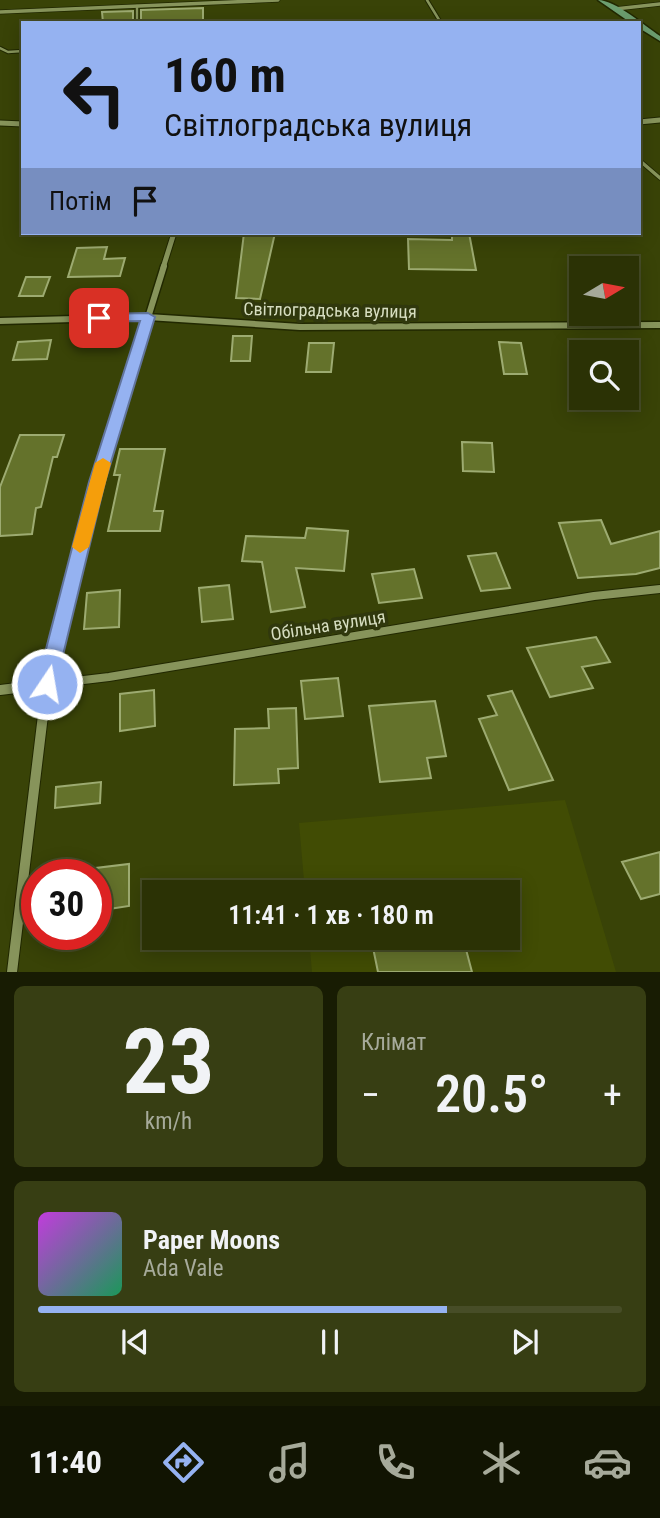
<!DOCTYPE html>
<html lang="uk">
<head>
<meta charset="utf-8">
<style>
  body { margin:0; font-family:"Roboto Condensed",sans-serif; background:#373e13; color:#f1f3f6; height:100vh; display:flex; flex-direction:column; font-size:26px; white-space:nowrap }
  * { box-sizing:border-box; margin:0 }
  p { font-size:23px; color:#a6aa9a }
  .icon { flex:none; width:38px; height:38px; fill:none; stroke:currentColor; stroke-width:2; stroke-linecap:round; stroke-linejoin:round }
  .map { position:relative; height:972px; overflow:hidden }
  .side { display:flex; flex-direction:column; gap:14px; padding:14px; background:#181c03; flex:1 }
  .side>* { flex:none }
  .top-card { position:absolute; left:21px; top:21px; width:620px; height:214px; border-radius:0px; box-shadow:0 4px 18px #0003,0 0 0 2px #474d27; background:#95b2f1; color:#111; overflow:hidden }
  .needle { width:46px; rotate:80deg }
  .tools { position:absolute; left:569px; top:256px; display:grid; gap:14px }
  .tools a { display:grid; place-items:center; width:70px; height:70px; border-radius:0px; background:#2b3205; box-shadow:0 4px 18px #0003,0 0 0 2px #474d27; font-size:35px }
  .speed { position:absolute; left:21px; top:859px; display:flex; gap:14px; font-size:35px; font-weight:700; text-align:center }
  .speed>* { display:grid; place-content:center; width:91px; height:91px; border-radius:50%; background:#2b3205; box-shadow:0 4px 18px #0003,0 0 0 2px #474d27; line-height:1 }
  .speed .limit { border:10px solid #d22; background:#fff; color:#111 }
  .pin { position:absolute; display:grid; place-items:center; width:60px; height:60px; color:#fff; margin:-30px; border-radius:14px; box-shadow:0 4px 10px #0006 }
  .me { position:absolute; width:77px; margin:-38px; rotate:12deg; stroke-linejoin:round; filter:drop-shadow(0 0 5px #0008) }
  .turn { display:flex; align-items:center; gap:24px; height:147px; padding:0 28px; font-size:32px }
  .turn .icon { width:91px; height:91px; stroke-width:2.5 }
  .turn b { display:block; font-size:49px; line-height:60px }
  .then { display:flex; align-items:center; height:66px; padding:0 28px; background:#0003; gap:14px; font-size:26px }
  .big { font-size:52px; font-weight:600; line-height:1.1 }
  .side .widget { flex:1; display:flex; flex-direction:column; justify-content:center; gap:10px; min-width:0; padding:0 24px; border-radius:10px; background:#373e13 }
  .side .dial { align-items:center; gap:0 }
  .dial b { font-size:91px; line-height:1 }
  .song { display:flex; align-items:center; gap:21px }
  .cover { width:84px; height:84px; border-radius:10px; background:linear-gradient(135deg,hsl(290 70% 55%),hsl(150 70% 35%)) }
  .played { height:7px; border-radius:4px; background:linear-gradient(90deg,#95b2f1 70%,#474d27 70%) }
  .keys { display:flex; justify-content:space-around; direction:ltr }
  .heat { display:flex; justify-content:space-between; align-items:center; font-size:38px; direction:ltr }
  .side .tiles { flex:1; display:grid; gap:14px; grid-template-columns:1fr 1fr }
  .widget:last-child { grid-column:span 2 }
  .trip { position:absolute; left:142px; top:880px; width:378px; height:70px; border-radius:0px; background:#2b3205; box-shadow:0 4px 18px #0003,0 0 0 2px #474d27; font-weight:600; line-height:70px; text-align:center }
  .tab-bar { display:flex; height:112px; justify-content:space-around; align-items:center; background:#111402; color:#a6aa9a }
  .tab-bar .icon { width:49px; height:49px }
  .tab-bar .current { color:#95b2f1 }
  .tab-bar b { font-size:32px; color:#f1f3f6 }
  .map>svg:first-child { display:block }
  .built { fill:#414c04 }
  .building { fill:#64722b; stroke:#9dab71; stroke-width:2 }
  .lines { fill:none; stroke-linecap:round; stroke-linejoin:round }
  .lane-far1-casing { stroke:#212800; stroke-width:4.5 }
  .lane-casing { stroke:#212800; stroke-width:5 }
  .street-far4-casing { stroke:#212800; stroke-width:5 }
  .street-far3-casing { stroke:#212800; stroke-width:7 }
  .street-far2-casing { stroke:#212800; stroke-width:9 }
  .street-far1-casing { stroke:#212800; stroke-width:10 }
  .street-casing { stroke:#212800; stroke-width:12 }
  .secondary-casing { stroke:#212800; stroke-width:3 }
  .lane-far1 { stroke:#87945b; stroke-width:2.5 }
  .lane { stroke:#87945b; stroke-width:3.5 }
  .street-far4 { stroke:#87945b; stroke-width:3.5 }
  .street-far3 { stroke:#87945b; stroke-width:5 }
  .street-far2 { stroke:#87945b; stroke-width:6 }
  .street-far1 { stroke:#87945b; stroke-width:8 }
  .street { stroke:#87945b; stroke-width:10 }
  .secondary { fill:#6c9e6f; fill-rule:evenodd }
  .route { fill:#95b2f1; stroke:#61749d; stroke-width:2 }
  .slow { fill:#f59e0b }
  .labels { text-anchor:middle; dominant-baseline:central; stroke-width:7; stroke-linejoin:round; paint-order:stroke }
  .street-label { font-size:18px; fill:#d7dec1; stroke:#30380d }
</style>
</head>
<body>
<div class="map">
<svg width="660" height="972" viewBox="0 0 660 972">
  <rect width="100%" height="100%" fill="#394307"/>
  <path class="built" d="M565,800L616,972H312L309,938H508V892H305L299,823Z"/>
  <path class="building" d="M203,8V22L141,23V10Z
    M133,11V23H103L102,12Z
    M244,233H275L260,299L236,298Z
    M452,233H469L476,270L409,269L408,239L452,240Z
    M107,247L104,259L125,258L120,276L68,277L77,248Z
    M26,277H50L43,296H19Z
    M233,336H252L250,361H231Z
    M51,340L47,359L13,360L18,342Z
    M499,342L521,343L527,374H504Z
    M309,343H334L331,372H306Z
    M20,435H64L57,457H53L41,507L36,508L32,534L0,536V487Z
    M462,442L492,443L494,472L463,471Z
    M120,449H165L154,511H163L160,531H108L120,475H114Z
    M601,520L611,544L660,531V568L636,574L578,578L559,523Z
    M307,528L348,531L344,571L296,568L305,607L271,612L262,562L242,561L246,536L305,538Z
    M496,553L510,588L481,591L468,556Z
    M414,569L422,598L379,603L372,574Z
    M229,585L233,619L202,622L199,588Z
    M120,590L119,627L84,629L87,593Z
    M596,637L610,662L582,667L593,688L550,697L527,648Z
    M338,678L343,716L305,719L301,681Z
    M154,690L155,726L120,731V694Z
    M512,691L553,780L509,790L479,719L497,715L488,696Z
    M435,701L446,756L427,758L431,778L380,782L369,706Z
    M296,708L298,768L278,769L279,783L234,785L235,729L269,728L268,709Z
    M101,782L100,803L55,808L56,787Z
    M660,852V894L641,899L622,862Z
    M129,864V906L96,911V868Z
    M371,938H463L472,972H378Z"/>
  <g class="lines">
    <g class="lane-far1-casing">
      <path id="lane-far1" d="M427,0L441,23
        M137,6V23
        M0,48L8,52L23,51"/>
    </g>
    <g class="lane-casing">
      <path id="lane" d="M639,160L660,178"/>
    </g>
    <g class="street-far4-casing">
      <path id="street-far4" d="M615,9L660,4
        M0,12L278,0"/>
    </g>
    <g class="street-far3-casing">
      <path id="street-far3" d="M639,122L660,120
        M0,123L23,124
        M163,268L174,233"/>
    </g>
    <g class="street-far2-casing">
      <path id="street-far2" d="M0,321L148,317L300,327L660,325
        M106,453L164,266"/>
    </g>
    <g class="street-far1-casing">
      <path id="street-far1" d="M47,684L107,451
        M50,684L109,677L594,596L660,589"/>
    </g>
    <g class="street-casing">
      <path id="street" d="M0,690L65,682
        M12,972L47,682"/>
    </g>
    <g class="secondary-casing">
      <path id="secondary" d="M598,0C615,0 645,26 660,36V41L639,28V23H631Z"/>
    </g>
    <use href="#lane-far1" class="lane-far1"/>
    <use href="#lane" class="lane"/>
    <use href="#street-far4" class="street-far4"/>
    <use href="#street-far3" class="street-far3"/>
    <use href="#street-far2" class="street-far2"/>
    <use href="#street-far1" class="street-far1"/>
    <use href="#street" class="street"/>
    <use href="#secondary" class="secondary"/>
  </g>
  <path class="route" d="M148,313L155,317L105,482L56,684L53,690H40L37,684L89,482L140,321L99,322L92,318L99,314Z"/>
  <path class="slow" d="M103,458L111,463L89,547L80,553L72,547L95,463Z"/>
  <g class="labels">
    <g class="street-label">
      <text transform="translate(330 310) rotate(1)">Світлоградська вулиця</text>
      <text transform="translate(328 625) rotate(-9)">Обільна вулиця</text>
    </g>
  </g>
</svg>
<div class="tools">
<a><svg class="needle" viewBox="-14 -14 28 28"><path d="M0-13l5 13h-10z" fill="#e53935"/><path d="M0 13l5-13h-10z" fill="#a6aa9a"/></svg></a>
<a><svg class="icon" aria-label="search" viewBox="0 0 24 24"><circle cx="10" cy="10" r="6"/><path d="M15 15l6 6"/></svg></a>
</div>
<div class="speed"><div class="limit">30</div></div>
<div class="pin" style="left:99px;top:318px;background:#d93025"><svg class="icon" aria-label="arrive" viewBox="0 0 24 24"><path d="M6 21V4h12l-3 4 3 4H6"/></svg></div>
<svg class="me" style="left:47px;top:684px" viewBox="-20 -20 40 40"><circle r="17" fill="#95b2f1" stroke="#fff" stroke-width="3"/><path d="M0-11L8 9 0 5-8 9z" fill="#fff"/></svg>
<div class="trip">11:41 · 1 хв · 180 m</div>
<div class="top-card">
<div class="turn"><svg class="icon" aria-label="left" viewBox="0 0 24 24"><path d="M17 20v-9H6M10 6l-5 5 5 5"/></svg><div><b>160 m</b>Світлоградська вулиця</div></div>
<div class="then">Потім<svg class="icon" aria-label="arrive" viewBox="0 0 24 24"><path d="M6 21V4h12l-3 4 3 4H6"/></svg></div>
</div>
</div>
<section class="side">
<div class="tiles">
<div class="widget dial"><b>23</b><p>km/h</p></div>
<div class="widget"><p>Клімат</p>
<div class="heat"><a>−</a><b class="big">20.5°</b><a>+</a></div>
</div>
<div class="widget">
<div class="song"><i class="cover"></i><div><b>Paper Moons</b><p>Ada Vale</p></div></div>
<div class="played"></div>
<div class="keys"><svg class="icon" aria-label="previous" viewBox="0 0 24 24"><path d="M18 5L8 12l10 7zM5 5v14"/></svg><svg class="icon" aria-label="pause" viewBox="0 0 24 24"><path d="M8 5v14M16 5v14"/></svg><svg class="icon" aria-label="next" viewBox="0 0 24 24"><path d="M6 5l10 7-10 7zM19 5v14"/></svg></div>
</div>
</div>
</section>
<nav class="tab-bar">
<b>11:40</b>
<svg class="icon current" aria-label="directions" viewBox="0 0 24 24"><path d="M12 3l9 9-9 9-9-9zM9 14v-3h6M13 9l2 2-2 2"/></svg>
<svg class="icon" aria-label="music" viewBox="0 0 24 24"><path d="M9 18V5l10-2v13"/><circle cx="6" cy="18" r="3"/><circle cx="16" cy="16" r="3"/></svg>
<svg class="icon" aria-label="phone" viewBox="0 0 24 24"><path d="M5 4h4l2 5-3 2q2 4 5 5l2-3 5 2v4C11 20 4 13 5 4z"/></svg>
<svg class="icon" aria-label="climate" viewBox="0 0 24 24"><path d="M12 3v18M4 7l16 10M4 17L20 7"/></svg>
<svg class="icon" aria-label="car" viewBox="0 0 24 24"><path d="M5 17H2v-5l4-1 3-4h7l3 4 3 1v5h-3M9 17h6M6 11h13"/><circle cx="7" cy="17" r="2"/><circle cx="17" cy="17" r="2"/></svg>
</nav>
</body>
</html>
